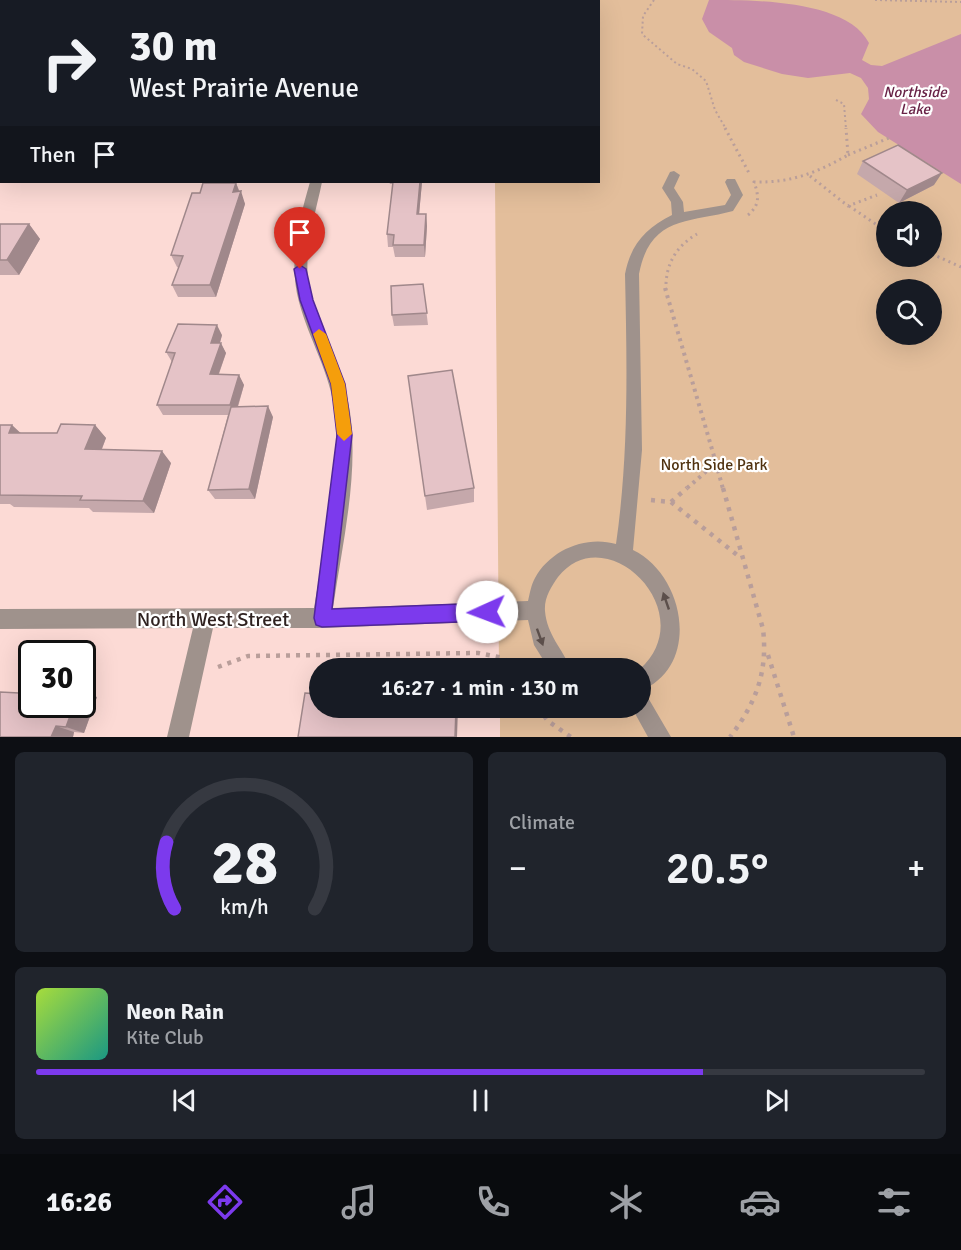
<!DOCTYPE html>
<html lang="en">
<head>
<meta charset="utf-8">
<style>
  body { margin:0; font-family:Signika,sans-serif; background:#20242c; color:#f1f3f6; height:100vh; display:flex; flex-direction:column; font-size:22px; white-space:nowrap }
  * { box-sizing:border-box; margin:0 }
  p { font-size:20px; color:#9ea1a6 }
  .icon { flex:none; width:33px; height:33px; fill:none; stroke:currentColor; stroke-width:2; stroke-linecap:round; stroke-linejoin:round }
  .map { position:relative; height:737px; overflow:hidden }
  .drawer { display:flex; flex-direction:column; gap:15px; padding:15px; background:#0d0f14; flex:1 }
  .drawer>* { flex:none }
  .banner { position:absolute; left:0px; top:0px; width:600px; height:183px; box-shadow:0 6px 24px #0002; background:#171b24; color:#f1f3f6; overflow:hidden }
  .fabs { position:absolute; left:876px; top:201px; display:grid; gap:12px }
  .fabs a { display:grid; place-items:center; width:66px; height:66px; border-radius:50%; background:#171b24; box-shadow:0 6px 24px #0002; font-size:30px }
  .speed { position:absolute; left:18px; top:640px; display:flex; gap:12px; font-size:30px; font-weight:700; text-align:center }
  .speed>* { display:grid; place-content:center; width:78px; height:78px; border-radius:50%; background:#171b24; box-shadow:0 6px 24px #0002; line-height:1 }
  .speed .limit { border:3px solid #111; border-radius:9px; background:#fff; color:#111 }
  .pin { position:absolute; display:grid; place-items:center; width:51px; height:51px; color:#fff; margin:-62px -26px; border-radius:50% 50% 50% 0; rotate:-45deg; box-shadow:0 0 6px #0007 }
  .pin .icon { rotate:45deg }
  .me { position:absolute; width:66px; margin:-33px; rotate:268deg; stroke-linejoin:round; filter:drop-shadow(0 0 4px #0008) }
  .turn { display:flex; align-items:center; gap:21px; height:126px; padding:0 30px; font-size:27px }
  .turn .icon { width:78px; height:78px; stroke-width:2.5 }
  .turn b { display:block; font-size:42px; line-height:51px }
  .then { display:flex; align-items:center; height:57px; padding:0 30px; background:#0003; gap:12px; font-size:22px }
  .big { font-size:45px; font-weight:600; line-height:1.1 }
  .drawer .tile { flex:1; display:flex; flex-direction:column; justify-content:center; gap:9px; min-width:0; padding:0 21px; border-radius:9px; background:#20242c }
  .drawer .dial { align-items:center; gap:0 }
  .dial svg { height:156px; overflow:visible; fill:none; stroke:#363941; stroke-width:7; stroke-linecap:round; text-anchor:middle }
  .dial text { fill:#f1f3f6; stroke:none }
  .song { display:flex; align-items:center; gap:18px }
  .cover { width:72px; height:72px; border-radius:9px; background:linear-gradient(135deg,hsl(80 70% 55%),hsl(170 70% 35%)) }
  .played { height:6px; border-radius:3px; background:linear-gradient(90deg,#7c3aed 75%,#363941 75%) }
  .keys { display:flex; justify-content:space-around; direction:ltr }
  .heat { display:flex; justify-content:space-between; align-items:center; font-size:33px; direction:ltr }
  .drawer .tiles { flex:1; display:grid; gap:15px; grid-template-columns:1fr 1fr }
  .tile:last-child { grid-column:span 2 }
  .trip { position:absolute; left:309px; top:658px; width:342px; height:60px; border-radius:30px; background:#171b24; box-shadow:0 6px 24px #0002; font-weight:600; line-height:60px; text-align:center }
  .tabs { display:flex; height:96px; justify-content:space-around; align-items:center; background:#090b0e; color:#9ea1a6 }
  .tabs .icon { width:42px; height:42px }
  .tabs .selected { color:#7c3aed }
  .tabs b { font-size:27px; color:#f1f3f6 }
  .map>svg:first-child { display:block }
  .green { fill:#e3be9b; fill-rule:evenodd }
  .water { fill:#c98fa8 }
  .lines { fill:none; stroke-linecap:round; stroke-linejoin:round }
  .path-far3 { stroke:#b99e9a; stroke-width:2; stroke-dasharray:2 3; stroke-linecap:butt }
  .path-far2 { stroke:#b99e9a; stroke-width:3; stroke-dasharray:2 4; stroke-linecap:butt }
  .path-far1 { stroke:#b99e9a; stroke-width:4; stroke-dasharray:3 4.5; stroke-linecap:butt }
  .path { stroke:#b99e9a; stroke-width:4.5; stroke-dasharray:4 6; stroke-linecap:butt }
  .minor { fill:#9f928c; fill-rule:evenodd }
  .wall { fill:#c5a8ab }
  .shaded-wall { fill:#a0888b }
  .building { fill:#e5c3c7; stroke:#a0888b; stroke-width:1.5 }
  .oneway { fill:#5c4f4b }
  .route { fill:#7c3aed; stroke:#51269a; stroke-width:1.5 }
  .slow { fill:#f59e0b }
  .labels { text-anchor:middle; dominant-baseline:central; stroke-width:4.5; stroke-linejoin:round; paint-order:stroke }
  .far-water-label { font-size:15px; font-style:italic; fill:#682246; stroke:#fff }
  .park-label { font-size:16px; fill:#503210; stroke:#fff }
  .near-street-label { font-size:20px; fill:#2f2220; stroke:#fff }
</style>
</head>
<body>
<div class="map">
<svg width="961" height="737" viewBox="0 0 961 737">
  <rect width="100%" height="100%" fill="#fcdad5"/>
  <path class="green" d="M493,0H961V737H500V708H640V669H499L495,182H598V2ZM886,212H932V256H886ZM886,290H932V334H886Z"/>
  <path class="water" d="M709,0C755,0 847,0 869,43L862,60L871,65L882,66L961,34V184L878,132L861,114L869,99L868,88L861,78L850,73L808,78L782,74L744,62L734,55L732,48L709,32L702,19Z"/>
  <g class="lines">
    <path class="path-far3" d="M654,0L643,16L642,34L677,64L692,69L706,81L715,110L726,129
      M875,0L961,2
      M836,100L844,104L846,129"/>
    <path class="path-far2" d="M725,128L749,173
      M848,155L889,138
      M810,176L848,206L877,195
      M849,206L886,231
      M748,215C760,205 759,196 754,182C791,183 816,173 848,155L846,128
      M932,254L961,267
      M666,290C665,265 676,246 697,234"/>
    <path class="path-far1" d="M665,288L716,463L686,489
      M716,463L723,489"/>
    <path class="path" d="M723,488L763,629C768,672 756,703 730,737
      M651,500L671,502L741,558
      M671,502L687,488
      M768,655L794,737
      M218,667L248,656L478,653L504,658L514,669
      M538,708L548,721L571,737"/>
    <path class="minor" d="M674,171L680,175L674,188L683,202L684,212L725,205L731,195L725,182L727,179H735L743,195L733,211C688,223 650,216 639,274L642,450L633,550C685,575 702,666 640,691V669C703,612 606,516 558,577C551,587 544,598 545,611C547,635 562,648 571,669H549L534,645L528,620L322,628H213L189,737H167L193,628L0,629V609L314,608C324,545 341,479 335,414C331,374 309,340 299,302C288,262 299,220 310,182H322C315,216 303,251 309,286C317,330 344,367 350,412C359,476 342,545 333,608L528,601C530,593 531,585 535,578C550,550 586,535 616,544C629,454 627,364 625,274C631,244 645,229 672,215L671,202L662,188L670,172Z
      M640,693L647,696L671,737H648L632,708H640Z"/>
  </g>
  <path class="wall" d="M863,161L934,185L899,203L857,174Z
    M389,182H422L419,214H426L427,226L425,257H395L393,247H388L387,234L393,184H390Z
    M236,183L245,204L216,297H178L172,285L179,268L177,267L171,255L200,193Z
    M0,224H29L40,239L19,275H0Z
    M423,284L428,325L394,326L392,315Z
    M222,335L220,343L226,353L219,374L239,375L244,385L238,407L273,417L255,499H215L208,490L228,415H163L157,405L172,362L166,352Z
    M408,376L474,488V502L427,510Z
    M0,425L21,433H57L95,425L106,438L102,449L171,463L154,513L93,512L89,508L14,507L10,504H0Z
    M97,697L84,733L74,732L73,737H0Z"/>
  <path class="shaded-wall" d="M942,173L934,185L899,203L907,190Z
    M420,182H422L418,226L417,214Z
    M236,183L240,194L241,191L245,204L216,297L210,285Z
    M426,214L427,226L425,257L424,245Z
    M29,224L40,239L19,275L7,260Z
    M217,325L222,335L217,353L211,343Z
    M221,343L226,353L215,384L210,374Z
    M239,375L244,385L235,415L230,405Z
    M268,406L273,417L255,499L249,489Z
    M12,425L26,438L9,433Z
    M95,425L106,438L97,461L85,449Z
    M162,451L171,463L154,513L143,501Z
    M82,690L97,697L84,733L66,727L74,705H82Z
    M456,708H458L457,737H455Z
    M56,726L74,732L73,737H51Z"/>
  <path class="building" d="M414,0H430V2H414Z
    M898,145L942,173L907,190L863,161Z
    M393,182H420L417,214H426L424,245H393L394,235L387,234Z
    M203,183H236L233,192L241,191L210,285H172L183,256L171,255L192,193H200Z
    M0,224H29L7,260H0Z
    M423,284L427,313L392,315L391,286Z
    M178,324L217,325L211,343H221L210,374L239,375L230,405H157L175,353L166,352Z
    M452,370L474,488L425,496L408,376Z
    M268,406L249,489L208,490L231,407Z
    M61,424L95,425L85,449L162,451L143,501L80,500L82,496L0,495V425H12L9,433H57Z
    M21,687H32V705H74L66,727L56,726L51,737H0V692L19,693Z
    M305,693L320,694V708H456L455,737H298Z"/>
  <defs><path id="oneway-solid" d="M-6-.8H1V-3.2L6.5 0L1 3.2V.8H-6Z" transform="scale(1.5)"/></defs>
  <g class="oneway">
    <use href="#oneway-solid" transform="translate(666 601) rotate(-109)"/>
    <use href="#oneway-solid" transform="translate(540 637) rotate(70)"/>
  </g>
  <path class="route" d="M300,265L306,269L313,300L345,384L352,435L332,609L487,603L493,606L496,612L493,618L487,621L322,627L316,625L314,618L337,435L331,384L300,300L294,269Z"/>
  <path class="slow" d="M319,329L326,334L345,384L352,434L344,441L337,434L331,384L313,334Z"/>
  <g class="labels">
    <g class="far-water-label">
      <text x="915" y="92">Northside<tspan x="915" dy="17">Lake</tspan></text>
    </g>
    <g class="park-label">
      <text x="714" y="465">North Side Park</text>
    </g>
    <g class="near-street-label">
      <text x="213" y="619">North West Street</text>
    </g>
  </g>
</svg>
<div class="fabs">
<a><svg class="icon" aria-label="sound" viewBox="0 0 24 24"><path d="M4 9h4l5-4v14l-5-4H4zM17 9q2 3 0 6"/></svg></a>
<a><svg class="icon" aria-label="search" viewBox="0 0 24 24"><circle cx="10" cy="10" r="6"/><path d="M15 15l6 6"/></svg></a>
</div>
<div class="speed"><div class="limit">30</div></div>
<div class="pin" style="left:300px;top:269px;background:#d93025"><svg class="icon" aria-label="arrive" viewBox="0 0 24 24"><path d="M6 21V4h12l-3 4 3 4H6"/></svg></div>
<svg class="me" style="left:487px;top:612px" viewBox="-20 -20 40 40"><circle r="19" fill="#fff"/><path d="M0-13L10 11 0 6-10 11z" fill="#7c3aed"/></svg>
<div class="trip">16:27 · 1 min · 130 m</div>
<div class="banner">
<div class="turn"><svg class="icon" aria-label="right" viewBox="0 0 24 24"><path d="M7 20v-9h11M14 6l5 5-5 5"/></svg><div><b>30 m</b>West Prairie Avenue</div></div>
<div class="then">Then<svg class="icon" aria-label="arrive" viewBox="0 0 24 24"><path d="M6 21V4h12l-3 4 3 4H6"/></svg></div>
</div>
</div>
<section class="drawer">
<div class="tiles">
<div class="tile dial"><svg viewBox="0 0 100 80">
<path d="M14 69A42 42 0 1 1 86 69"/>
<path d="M14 69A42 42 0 0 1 10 35" stroke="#7c3aed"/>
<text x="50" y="56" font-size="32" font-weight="700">28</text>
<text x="50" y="72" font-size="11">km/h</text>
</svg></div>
<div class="tile"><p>Climate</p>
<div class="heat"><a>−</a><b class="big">20.5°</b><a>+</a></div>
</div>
<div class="tile">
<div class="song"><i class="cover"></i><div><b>Neon Rain</b><p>Kite Club</p></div></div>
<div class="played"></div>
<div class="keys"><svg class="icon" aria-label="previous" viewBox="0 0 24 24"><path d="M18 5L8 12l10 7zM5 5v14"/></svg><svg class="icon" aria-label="pause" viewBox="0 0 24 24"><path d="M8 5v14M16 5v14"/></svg><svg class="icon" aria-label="next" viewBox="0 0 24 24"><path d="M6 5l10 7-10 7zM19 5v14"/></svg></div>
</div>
</div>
</section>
<nav class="tabs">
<b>16:26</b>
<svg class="icon selected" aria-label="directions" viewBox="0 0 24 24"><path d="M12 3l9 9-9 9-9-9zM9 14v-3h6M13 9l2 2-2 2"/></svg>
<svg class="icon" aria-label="music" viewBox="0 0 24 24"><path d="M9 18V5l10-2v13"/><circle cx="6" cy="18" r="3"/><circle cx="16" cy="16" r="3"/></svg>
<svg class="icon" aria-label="phone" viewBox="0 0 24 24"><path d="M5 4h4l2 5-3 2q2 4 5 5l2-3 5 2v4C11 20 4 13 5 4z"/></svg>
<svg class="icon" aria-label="climate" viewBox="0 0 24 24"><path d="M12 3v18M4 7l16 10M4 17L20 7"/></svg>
<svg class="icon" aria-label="car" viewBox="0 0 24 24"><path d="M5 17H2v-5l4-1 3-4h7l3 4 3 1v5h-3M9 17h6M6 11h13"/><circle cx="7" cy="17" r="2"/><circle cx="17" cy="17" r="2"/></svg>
<svg class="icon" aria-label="filters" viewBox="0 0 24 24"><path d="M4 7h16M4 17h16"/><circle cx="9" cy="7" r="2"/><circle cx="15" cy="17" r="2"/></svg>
</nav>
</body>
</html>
